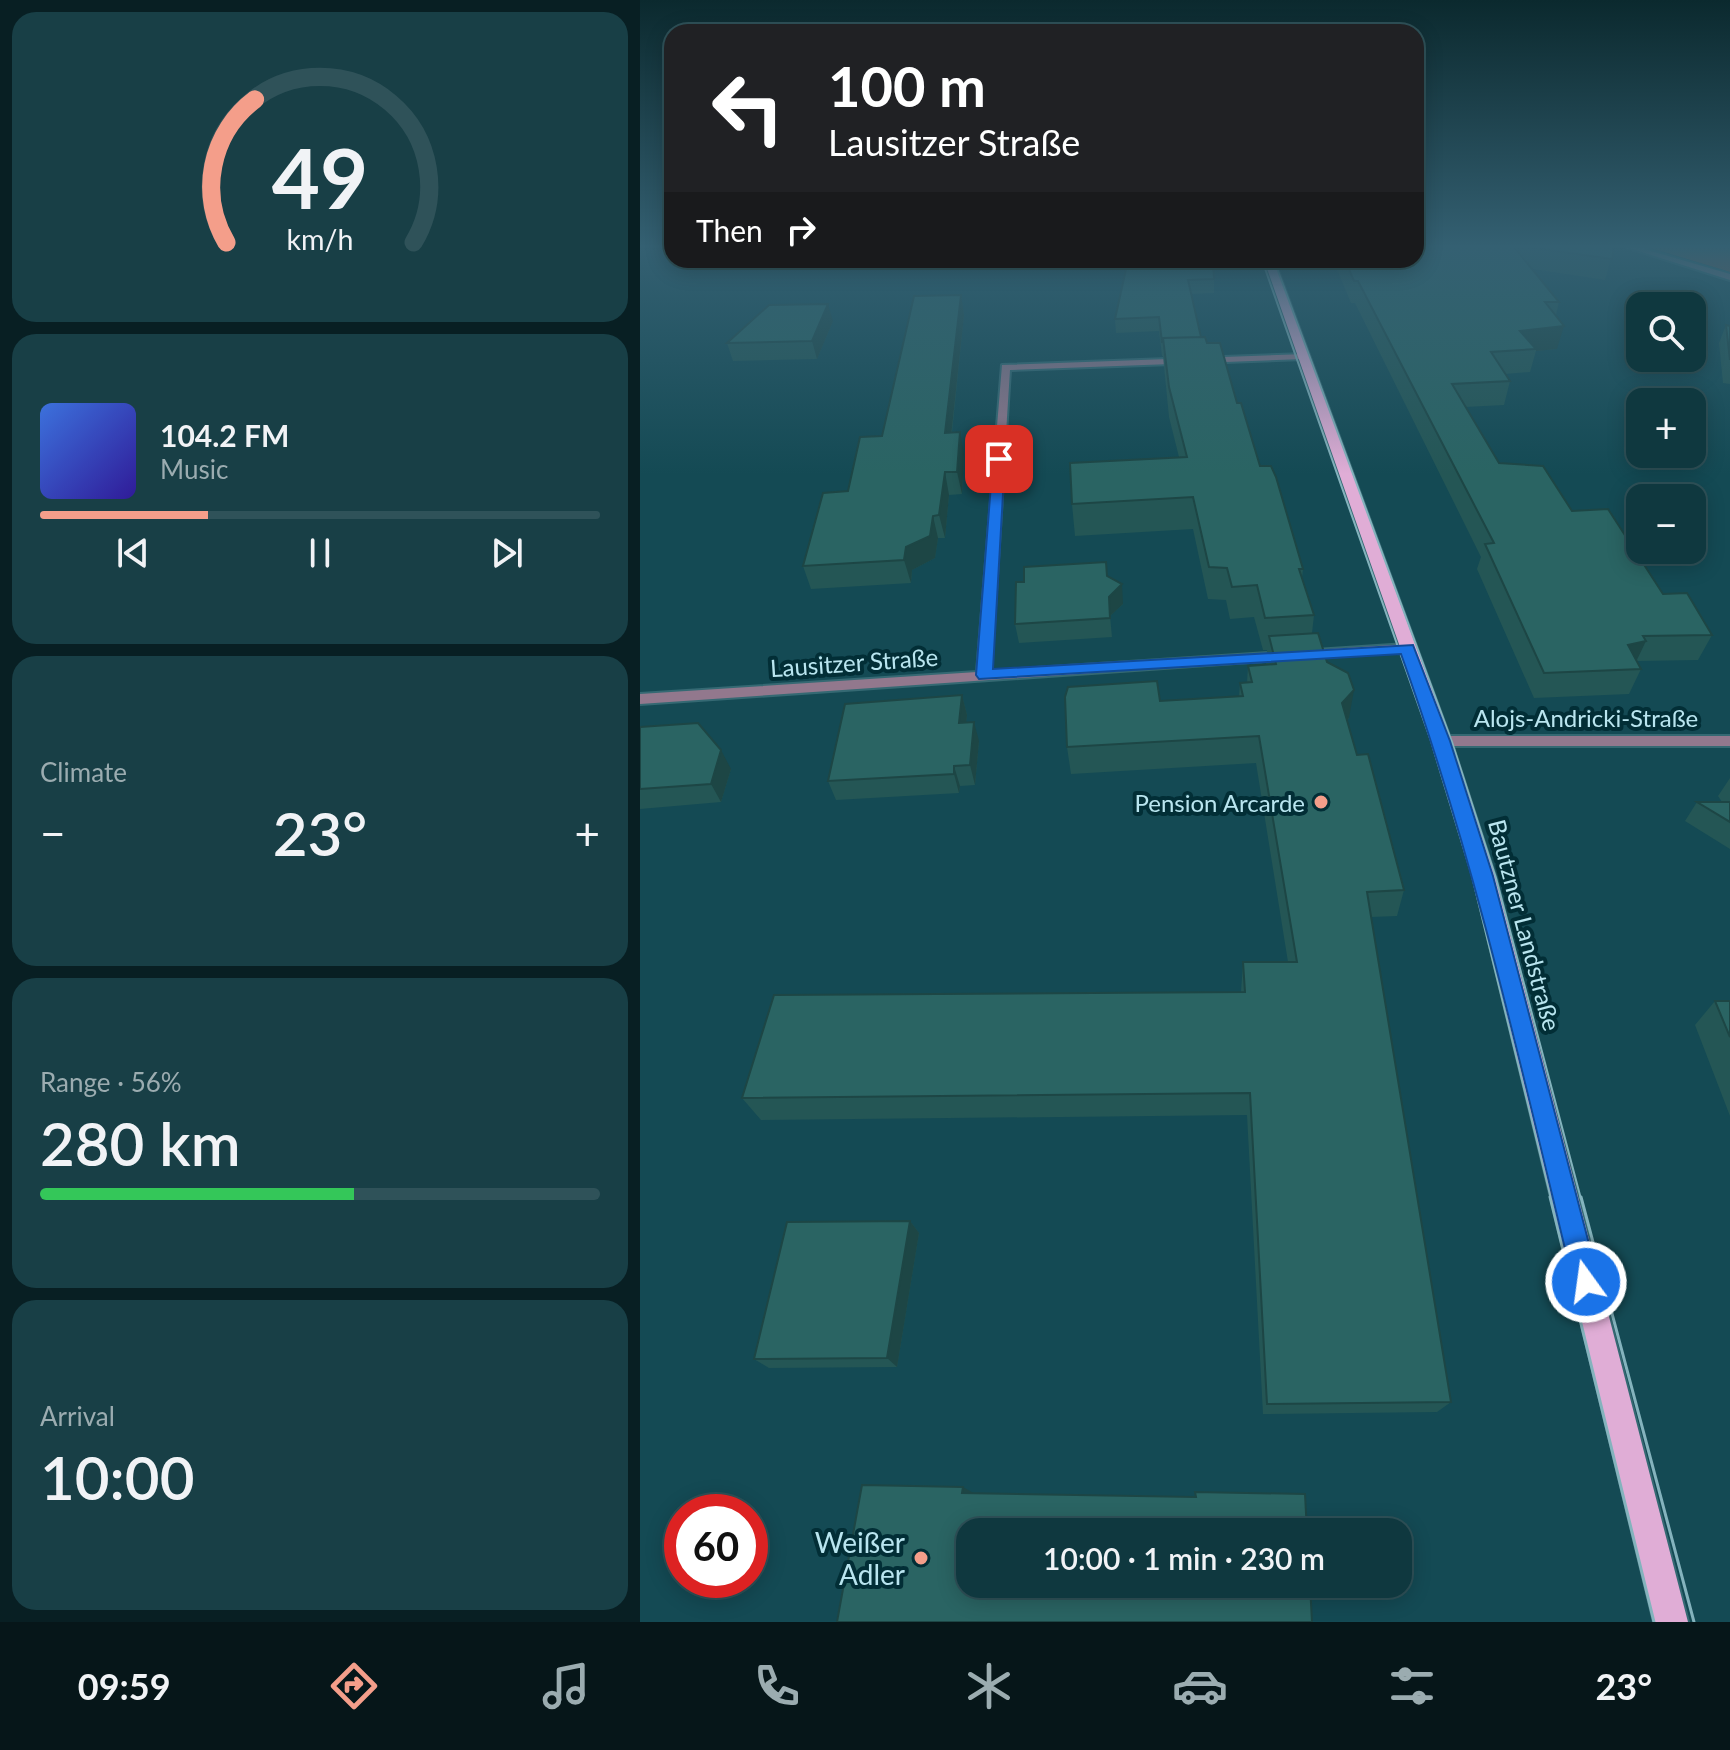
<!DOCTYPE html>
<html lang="en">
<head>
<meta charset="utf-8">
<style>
  body { margin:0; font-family:Lato,sans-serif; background:#183f46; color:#f1f3f6; height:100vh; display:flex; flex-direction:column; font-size:30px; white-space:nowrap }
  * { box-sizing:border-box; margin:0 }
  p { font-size:26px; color:#9bacb0 }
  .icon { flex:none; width:44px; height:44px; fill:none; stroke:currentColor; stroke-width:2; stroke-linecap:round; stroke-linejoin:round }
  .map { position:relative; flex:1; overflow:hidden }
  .sheet { display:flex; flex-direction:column; gap:12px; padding:12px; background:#081f23; width:640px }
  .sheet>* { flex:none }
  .hud { position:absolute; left:24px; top:24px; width:760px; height:244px; border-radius:24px; box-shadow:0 4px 20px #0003,0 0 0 2px #2f5259; background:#202124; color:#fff; overflow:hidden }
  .tools { position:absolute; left:986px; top:292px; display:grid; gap:16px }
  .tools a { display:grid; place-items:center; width:80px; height:80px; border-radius:16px; background:#0f383f; box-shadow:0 4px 20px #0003,0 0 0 2px #2f5259; font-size:40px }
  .speed { position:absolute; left:24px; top:1494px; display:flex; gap:16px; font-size:40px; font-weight:700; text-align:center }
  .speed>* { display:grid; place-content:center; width:104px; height:104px; border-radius:50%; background:#0f383f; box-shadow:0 4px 20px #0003,0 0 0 2px #2f5259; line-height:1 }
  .speed .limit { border:12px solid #d22; background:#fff; color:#111 }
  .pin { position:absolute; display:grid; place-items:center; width:68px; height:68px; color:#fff; margin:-34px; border-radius:16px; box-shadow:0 4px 12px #0006 }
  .me { position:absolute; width:88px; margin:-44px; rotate:346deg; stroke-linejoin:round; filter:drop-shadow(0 0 6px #0008) }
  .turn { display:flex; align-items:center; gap:28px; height:168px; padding:0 32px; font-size:36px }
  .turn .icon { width:104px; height:104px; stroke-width:2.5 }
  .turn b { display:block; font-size:56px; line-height:68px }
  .then { display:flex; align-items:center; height:76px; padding:0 32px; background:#0003; gap:16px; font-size:30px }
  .big { font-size:60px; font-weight:600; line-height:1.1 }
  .sheet .card { flex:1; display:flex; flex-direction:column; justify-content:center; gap:12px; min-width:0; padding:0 28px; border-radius:24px; background:#183f46 }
  .sheet .dial { align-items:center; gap:0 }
  .dial svg { height:208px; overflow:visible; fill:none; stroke:#2f5259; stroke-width:7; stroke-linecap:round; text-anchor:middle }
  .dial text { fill:#f1f3f6; stroke:none }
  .song { display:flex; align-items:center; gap:24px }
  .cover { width:96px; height:96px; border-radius:12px; background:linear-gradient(135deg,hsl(220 70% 55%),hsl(250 70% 35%)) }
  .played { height:8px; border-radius:4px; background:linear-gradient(90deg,#f49e8a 30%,#2f5259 30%) }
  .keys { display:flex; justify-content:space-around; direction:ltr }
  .heat { display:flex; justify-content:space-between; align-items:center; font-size:44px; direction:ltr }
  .charge { height:12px; border-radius:6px; background:linear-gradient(90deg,#34c759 56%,#2f5259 0) }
  .trip { position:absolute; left:316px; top:1518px; width:456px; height:80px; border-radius:24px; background:#0f383f; box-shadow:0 4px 20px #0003,0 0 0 2px #2f5259; font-weight:600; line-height:80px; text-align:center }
  .menu { display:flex; height:128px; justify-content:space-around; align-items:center; background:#061619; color:#9bacb0 }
  .menu .icon { width:56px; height:56px }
  .menu .active { color:#f49e8a }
  .menu b { font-size:36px; color:#f1f3f6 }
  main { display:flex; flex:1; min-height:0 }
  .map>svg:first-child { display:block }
  .green { fill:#995142 }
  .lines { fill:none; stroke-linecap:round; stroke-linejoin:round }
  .street-casing { stroke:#356973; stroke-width:4 }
  .primary-casing { stroke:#356973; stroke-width:4 }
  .street { fill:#92788d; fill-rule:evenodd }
  .primary { fill:#e0add6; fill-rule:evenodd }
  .tram-far1 { stroke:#84b3bd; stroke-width:2 }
  .tram { stroke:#84b3bd; stroke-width:3 }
  .wall { fill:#245655 }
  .shaded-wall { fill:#1d4645 }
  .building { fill:#2a6463; stroke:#1d4645; stroke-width:2 }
  .route { fill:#1a73e8; stroke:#114b97; stroke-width:2 }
  .poi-dot { fill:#f49e8a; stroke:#022e36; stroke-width:3 }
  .labels { text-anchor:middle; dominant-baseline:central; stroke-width:8; stroke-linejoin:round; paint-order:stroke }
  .street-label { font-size:24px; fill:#b9e5ef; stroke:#022e36 }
  .poi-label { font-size:24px; fill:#b9e5ef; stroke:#022e36; text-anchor:end }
  .near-poi-label { font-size:28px; fill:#b9e5ef; stroke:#022e36; text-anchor:end }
</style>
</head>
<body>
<main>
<section class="sheet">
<div class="card dial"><svg viewBox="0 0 100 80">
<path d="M14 69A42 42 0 1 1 86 69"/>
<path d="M14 69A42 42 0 0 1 25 14" stroke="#f49e8a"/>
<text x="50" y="56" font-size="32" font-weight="700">49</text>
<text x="50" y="72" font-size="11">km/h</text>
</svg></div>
<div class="card">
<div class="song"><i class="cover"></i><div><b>104.2 FM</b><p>Music</p></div></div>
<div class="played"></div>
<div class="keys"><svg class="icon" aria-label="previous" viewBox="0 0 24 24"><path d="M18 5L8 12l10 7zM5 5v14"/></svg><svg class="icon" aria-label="pause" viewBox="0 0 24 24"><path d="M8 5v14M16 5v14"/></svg><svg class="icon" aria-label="next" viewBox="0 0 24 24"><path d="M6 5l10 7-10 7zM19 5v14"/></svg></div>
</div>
<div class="card"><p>Climate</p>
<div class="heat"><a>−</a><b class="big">23°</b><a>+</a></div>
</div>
<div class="card"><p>Range · 56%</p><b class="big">280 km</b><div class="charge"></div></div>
<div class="card"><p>Arrival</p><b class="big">10:00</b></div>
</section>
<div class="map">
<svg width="1090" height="1622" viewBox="0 0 1090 1622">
  <rect width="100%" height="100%" fill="#144a54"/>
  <path class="green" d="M1011,247H1090V272L1011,248Z"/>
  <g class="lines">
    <g class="street-casing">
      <path id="street" d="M986,247H997L1090,274V280Z
        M666,354V358L663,359L370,370L351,671L767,644L772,645L774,648L772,651L0,704V694L337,672L362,365Z
        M802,736H1090V746H802L794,741Z"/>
    </g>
    <g class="primary-casing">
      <path id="primary" d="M624,260H634L811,741L855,876L1048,1622H1014L833,876L793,741Z"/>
    </g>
    <use href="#street" class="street"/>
    <use href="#primary" class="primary"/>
    <path class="tram-far1" d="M622,260L791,741L832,876L911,1199
      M634,260L812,742L856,878L941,1199"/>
    <path class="tram" d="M910,1197L1014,1622
      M941,1197L1054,1622"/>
  </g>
  <path class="wall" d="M776,247H974L965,280L893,269L919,302L916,315L917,349L896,351L890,372L865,374L870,381L864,405L825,407L859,463L932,511L1023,594L1072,635L1058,660L997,661L1001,669L989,694L894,698L837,569L841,557L715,303H711L693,260H776Z
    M488,260L574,279V293L551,294L561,337L567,343L597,403L620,466L663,569L662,578L674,615L672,633L687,662L709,718L707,720L717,755L764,890L757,916L731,917L811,1402L797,1412L623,1414L607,1115L121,1120L102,1098L601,992L603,962H648L616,763L431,774L427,747L520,701L599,697L600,683H607L608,666L626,664L627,650H623L614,617L590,619L586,600L568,599L553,529L435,536L432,504L539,457L529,417L523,356H522L519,331L476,333L475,319Z
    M321,295L324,315L312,432L324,454L322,494L309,495L305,538H298L295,558L272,570L271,583L171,589L163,566L242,436Z
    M193,321L177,359L93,361L87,343Z
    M1086,325L1090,326V384L1083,383L1079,343Z
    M467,576L483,604L470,616L472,637L379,643L375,624Z
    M322,695L327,715L326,722L339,741L335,785L320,786L319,793L196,800L188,781Z
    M0,727L91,769L81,802L0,809Z
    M1090,778V849L1045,821L1057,802H1082L1078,796Z
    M1075,1001H1090V1116L1055,1025Z
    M270,1221L279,1233L257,1367L129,1368L114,1359Z"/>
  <path class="shaded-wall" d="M321,295L324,315L309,455L305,433Z
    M188,304L193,321L177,359L172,341Z
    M924,326L917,349L896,351V349L880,331Z
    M320,432L324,454L322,494L317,472Z
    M305,472L309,495L305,538L299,515Z
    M293,516L298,538L295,558L272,570L271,583L264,560L266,547Z
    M482,584L483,604L470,616L469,597Z
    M1006,641L994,666L988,645Z
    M714,690L709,718L697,731L702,703Z
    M322,695L327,715L324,742L319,723Z
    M334,722L339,741L335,785L330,765Z
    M81,750L91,769L81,802L71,784Z
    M314,766L320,786L319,793L314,774Z
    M270,1221L279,1233L257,1367L247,1358Z
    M323,1487L337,1495L322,1493Z"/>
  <path class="building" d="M776,247H874L919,302H905L924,326L880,331L896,349L851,352L870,381L812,384L859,463L903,466L932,511L968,509L1023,594L1047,593L1072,635L1003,636L1006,641L988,645L1001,669L904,673L845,544L854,543L718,281H714L705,260H776Z
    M888,247H974L972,259Z
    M488,260H573L574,279L548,280L561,337L523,338V342H522L519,317L475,319Z
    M321,295L305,433L320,432L317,472H305L299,515L293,516L290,536L266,547L264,560L163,566L183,493L208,491L220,437L242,436L274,296Z
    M188,304L172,341L87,343L129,305Z
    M1086,325L1090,326V360Z
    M565,337L567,343H580L597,403H601L620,466H631L636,477L663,569H659L674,615L625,618L617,585L592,587L587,568L569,567L553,497L432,504L430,463L547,457L529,387L523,338Z
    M466,562L467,576L482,584L469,597L470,618L375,624L376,582H384V567Z
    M678,633L687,662L708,673L714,690L702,703L717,755L728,754L764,890L727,892L811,1402L627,1404L610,1093L102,1098L134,995L605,992L603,962H657L619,736L427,747L425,697L428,687L517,681L520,701L603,696L600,683L612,682L608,666L636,664L629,636Z
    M322,695L319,723L334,722L330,765L314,766V774L188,781L205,704Z
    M58,723L81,750L71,784L0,789V727Z
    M1057,802H1090V822Z
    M1075,1001H1090V1037Z
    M270,1221L247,1358L114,1359L147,1222Z
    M222,1485L323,1487L322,1493L556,1497L555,1492L665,1494L667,1532H330V1584H670L672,1622H197Z"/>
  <linearGradient id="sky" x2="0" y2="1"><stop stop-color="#0b292e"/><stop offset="0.52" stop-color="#346072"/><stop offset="1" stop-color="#346072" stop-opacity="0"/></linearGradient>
  <rect width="1090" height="474" fill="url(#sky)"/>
  <path class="route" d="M359,456L365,459L353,669L773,645L810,741L853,876L959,1282L955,1291L946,1295L937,1291L933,1282C882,1071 835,859 761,654L339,679L336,675L353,459Z"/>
  <g class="poi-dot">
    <circle cx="681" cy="802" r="8"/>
    <circle cx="281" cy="1558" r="8"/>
  </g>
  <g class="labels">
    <g class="street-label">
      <text transform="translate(214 662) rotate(-4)">Lausitzer Straße</text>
      <text x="946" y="717">Alojs-Andricki-Straße</text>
      <text transform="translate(885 925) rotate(75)">Bautzner Landstraße</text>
    </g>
    <g class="poi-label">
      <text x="665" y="802">Pension Arcarde</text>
    </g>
    <g class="near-poi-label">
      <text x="265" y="1542">Weißer<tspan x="265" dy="32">Adler</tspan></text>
    </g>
  </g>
</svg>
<div class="tools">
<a><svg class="icon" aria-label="search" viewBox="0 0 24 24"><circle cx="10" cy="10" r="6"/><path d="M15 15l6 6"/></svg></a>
<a>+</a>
<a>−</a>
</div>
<div class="speed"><div class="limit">60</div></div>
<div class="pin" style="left:359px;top:459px;background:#d93025"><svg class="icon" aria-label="arrive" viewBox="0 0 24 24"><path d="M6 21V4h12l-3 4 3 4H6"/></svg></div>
<svg class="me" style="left:946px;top:1282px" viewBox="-20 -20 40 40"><circle r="17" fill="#1a73e8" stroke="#fff" stroke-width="3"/><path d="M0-11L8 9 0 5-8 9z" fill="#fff"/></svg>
<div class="trip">10:00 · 1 min · 230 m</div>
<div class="hud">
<div class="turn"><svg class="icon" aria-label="left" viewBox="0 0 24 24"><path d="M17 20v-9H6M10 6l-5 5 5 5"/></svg><div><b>100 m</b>Lausitzer Straße</div></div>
<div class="then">Then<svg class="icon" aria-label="right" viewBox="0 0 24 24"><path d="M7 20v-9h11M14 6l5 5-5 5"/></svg></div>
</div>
</div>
</main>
<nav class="menu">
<b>09:59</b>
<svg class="icon active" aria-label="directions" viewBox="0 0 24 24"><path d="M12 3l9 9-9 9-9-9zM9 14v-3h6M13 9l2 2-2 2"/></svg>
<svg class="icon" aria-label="music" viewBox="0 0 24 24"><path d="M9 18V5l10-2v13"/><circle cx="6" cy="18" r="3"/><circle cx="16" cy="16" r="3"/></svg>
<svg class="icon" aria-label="phone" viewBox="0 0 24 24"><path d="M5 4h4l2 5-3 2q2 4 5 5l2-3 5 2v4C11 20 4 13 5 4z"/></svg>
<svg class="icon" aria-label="climate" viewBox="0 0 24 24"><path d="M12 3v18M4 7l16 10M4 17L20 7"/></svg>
<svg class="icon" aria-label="car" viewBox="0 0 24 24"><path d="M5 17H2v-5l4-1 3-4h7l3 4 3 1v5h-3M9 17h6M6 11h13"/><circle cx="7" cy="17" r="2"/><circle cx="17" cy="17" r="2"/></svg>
<svg class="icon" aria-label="filters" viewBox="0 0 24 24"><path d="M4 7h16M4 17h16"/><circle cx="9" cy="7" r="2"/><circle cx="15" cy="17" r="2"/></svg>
<b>23°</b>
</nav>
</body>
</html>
